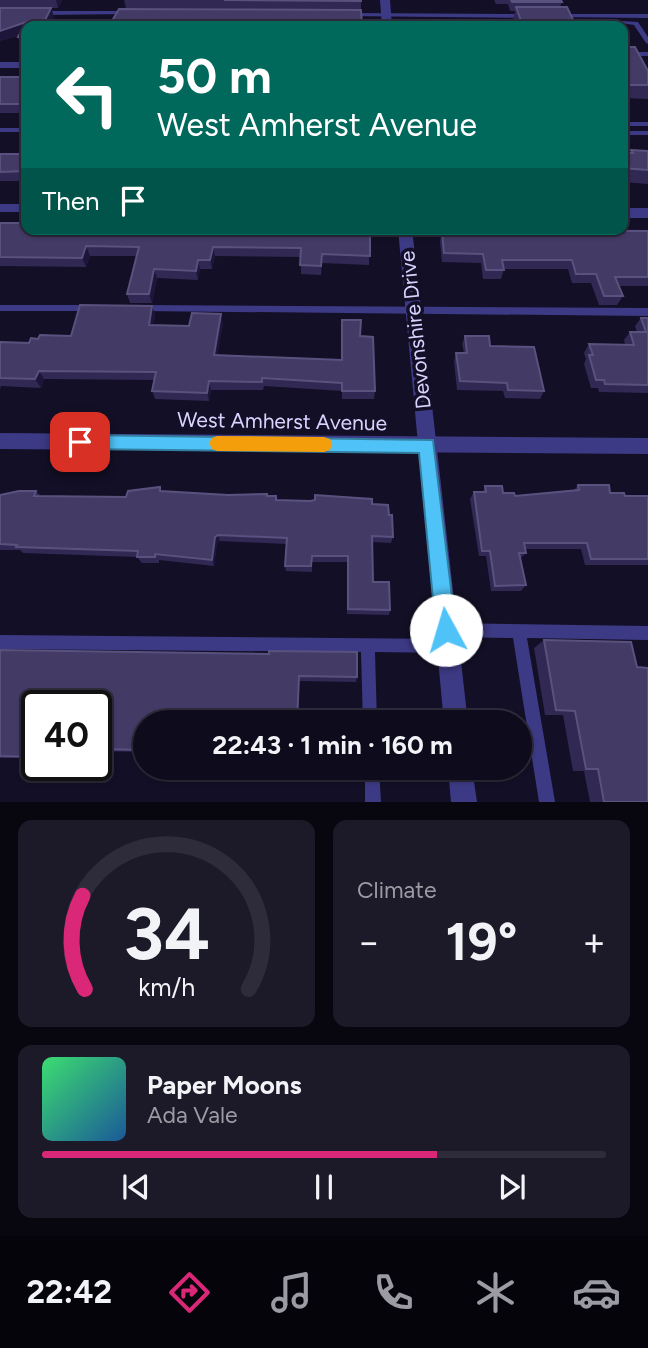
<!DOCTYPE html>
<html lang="en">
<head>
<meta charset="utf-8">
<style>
  body { margin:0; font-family:Figtree,sans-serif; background:#1c1929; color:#f1f3f6; height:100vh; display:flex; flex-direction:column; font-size:26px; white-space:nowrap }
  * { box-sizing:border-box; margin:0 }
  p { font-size:23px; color:#9b9ba3 }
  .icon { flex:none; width:38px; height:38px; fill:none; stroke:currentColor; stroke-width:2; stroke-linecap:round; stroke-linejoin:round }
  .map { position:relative; height:802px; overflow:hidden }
  .details { display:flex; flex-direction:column; gap:18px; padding:18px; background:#08060f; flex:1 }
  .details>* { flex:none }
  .top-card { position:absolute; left:21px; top:21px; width:607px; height:214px; border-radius:14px; box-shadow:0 2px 5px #0004,0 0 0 2px #2e2b3b; background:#00695c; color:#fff; overflow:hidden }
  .speed { position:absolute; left:21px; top:690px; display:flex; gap:14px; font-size:35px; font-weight:700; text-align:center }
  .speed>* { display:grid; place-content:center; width:91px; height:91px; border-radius:50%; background:#0e0b1c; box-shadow:0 2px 5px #0004,0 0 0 2px #2e2b3b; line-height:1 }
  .speed .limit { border:4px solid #111; border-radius:10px; background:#fff; color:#111 }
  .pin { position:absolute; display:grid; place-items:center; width:60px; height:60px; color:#fff; margin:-30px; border-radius:14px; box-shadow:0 4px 10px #0006 }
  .me { position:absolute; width:77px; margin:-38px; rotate:354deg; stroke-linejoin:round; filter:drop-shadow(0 0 5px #0008) }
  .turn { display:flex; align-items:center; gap:24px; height:147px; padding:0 21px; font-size:32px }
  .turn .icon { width:91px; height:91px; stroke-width:2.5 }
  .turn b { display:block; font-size:49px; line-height:60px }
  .then { display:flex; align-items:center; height:66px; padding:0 21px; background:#0003; gap:14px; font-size:26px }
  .big { font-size:52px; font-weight:700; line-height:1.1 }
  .details .tile { flex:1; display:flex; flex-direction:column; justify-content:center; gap:10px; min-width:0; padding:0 24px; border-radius:14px; background:#1c1929 }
  .details .dial { align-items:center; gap:0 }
  .dial svg { height:182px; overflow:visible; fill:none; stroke:#2e2b3b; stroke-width:7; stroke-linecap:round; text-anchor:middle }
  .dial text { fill:#f1f3f6; stroke:none }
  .song { display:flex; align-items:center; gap:21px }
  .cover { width:84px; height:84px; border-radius:10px; background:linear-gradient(135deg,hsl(140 70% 55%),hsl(210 70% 35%)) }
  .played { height:7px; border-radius:4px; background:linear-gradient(90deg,#db2777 70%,#2e2b3b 70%) }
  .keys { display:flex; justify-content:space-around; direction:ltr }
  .heat { display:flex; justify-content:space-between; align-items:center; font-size:38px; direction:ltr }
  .details .tiles { flex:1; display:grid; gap:18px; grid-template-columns:1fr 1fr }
  .tile:last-child { grid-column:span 2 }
  .trip { position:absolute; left:133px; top:710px; width:399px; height:70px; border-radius:35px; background:#0e0b1c; box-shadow:0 2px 5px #0004,0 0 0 2px #2e2b3b; font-weight:700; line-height:70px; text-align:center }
  .tab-bar { display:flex; height:112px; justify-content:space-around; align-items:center; background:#06040b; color:#9b9ba3 }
  .tab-bar .icon { width:49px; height:49px }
  .tab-bar .current { color:#db2777 }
  .tab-bar b { font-size:32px; color:#f1f3f6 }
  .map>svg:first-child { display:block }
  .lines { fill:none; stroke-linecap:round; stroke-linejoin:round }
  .service { fill:#3d3a85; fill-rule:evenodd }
  .minor { fill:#3d3a85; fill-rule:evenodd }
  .tertiary { fill:#3d3a85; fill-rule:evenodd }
  .wall { fill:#312854 }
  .shaded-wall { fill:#1d163a }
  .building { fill:#433a66; stroke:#5a527e; stroke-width:2 }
  .route { fill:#4fc3f7; stroke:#337fa1; stroke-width:2 }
  .slow { fill:#f59e0b }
  .labels { text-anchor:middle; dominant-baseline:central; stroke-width:7; stroke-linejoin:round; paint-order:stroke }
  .street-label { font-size:21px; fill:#d9d4ff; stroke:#130f26 }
</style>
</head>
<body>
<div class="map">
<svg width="648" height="802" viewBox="0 0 648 802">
  <rect width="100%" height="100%" fill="#130f26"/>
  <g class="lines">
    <path class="service" d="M130,11L132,12V14L38,15L35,13L38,11Z
      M349,13L526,14L529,16L526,18L347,16L346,15Z
      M559,14H648V18L557,17L556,16Z
      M621,21L638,22L648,37V44L646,43L634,25L621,23Z
      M623,52H648V56H623Z
      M623,122H648V126H623Z
      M0,128H26V132H0Z
      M623,131H648V135H623Z
      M0,305H92L97,308L92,311H0Z
      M140,305L648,308V316L140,311L135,308Z
      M446,623L648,626V640L527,638L555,802H539L513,638L446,637L441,635L439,630L441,625Z
      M0,635L448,639L453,641L455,646L453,651L448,653L375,652L377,723H363L361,652L0,649Z
      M365,768H379L381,802H365Z"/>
    <path class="minor" d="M0,62H26V68H0Z
      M0,204H26V212H0Z
      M623,208H648V218H623Z
      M0,433L648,438V454L0,449Z"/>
    <path class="tertiary" d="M380,0H390L392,26H382Z
      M398,229H412L468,723H444Z
      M448,768H472L477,802H451Z"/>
  </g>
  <path class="wall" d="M0,0H62L58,8H23H51L54,17L49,26H26V46H21L18,37L19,35L0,41Z
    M124,0H361V10L126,8Z
    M494,0H561L562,2L560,7L576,26H515L513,20L515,11H510L508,4H496Z
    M623,47L648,71V99L623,98Z
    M0,77H25L26,80V113H0Z
    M631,150L648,151V184L623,182V153H630Z
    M0,154H26V181H0Z
    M0,223L26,229H370L369,265L322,263L321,275L301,274V257L215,256L212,269H200L198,280L157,278L152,303H130L127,294L136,256H90L86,267L0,266Z
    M450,230L648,231V286H619L623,296L617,305H599L591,283H572L568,269H504L501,279H483L481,263L442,262L440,241L442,232H450Z
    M152,306L155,315L153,325L189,326L223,323L217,356L342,360L360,336L375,391L374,399H342V391L264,386L263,390H211L209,401L155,399L152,391L154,380L44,379L41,388L1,386L0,390V342L29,343L38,339L71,336Z
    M641,318H648V395V393L599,392L598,388H591L584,364L586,359L584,353L589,344H625L624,340L630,332H637L635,326Z
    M465,336L490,346L544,391L540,399L505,398L503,391L457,390L454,361L456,353H464L462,344Z
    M578,485L625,496H648V565H585L581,549H525L526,553L520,559L526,585L521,591H491L486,556H479L470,499L474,492H483L485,486L503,493L515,496L574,490Z
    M36,491L41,496L126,497L163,492L228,495L276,496L277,500L372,504L389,515L393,537L391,543L372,542L373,582L390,610L389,615L347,614V562H312V572L286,571L285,566L286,544L220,541L217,543L214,566L159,560V563H142L137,557L23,553L20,550H0V495Z
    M544,640L637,667L648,802H590L584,771H573L563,715H545L534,648Z
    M0,650L357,677L356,682L300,681L145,723V752L96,751V705H37V758H0Z"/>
  <path class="shaded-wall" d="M56,0H62L58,8Z
    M51,8L54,17L49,26H42Z
    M26,22V32L0,41V31Z
    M86,246L90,256L86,267L82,258Z
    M213,247L215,256L212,269L210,260Z
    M198,260L200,269L198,280L196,271Z
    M154,269L157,278L152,303L149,294Z
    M152,306L155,315L152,334L149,325Z
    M221,314L223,323L216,364L214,355Z
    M39,371L44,379L41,388L35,379Z
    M209,381L211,390L209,401L207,393Z
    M218,535L220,541L217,543L214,566L212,560L215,537Z
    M299,676L300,681L298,723H297Z"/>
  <path class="building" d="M224,0H361V1Z
    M511,0H561L562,2H512Z
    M516,7H567L576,26H523Z
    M0,8H51L42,26H26V37H18L26,22L0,31Z
    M119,9L361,10L362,26H109Z
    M623,47H635L648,71V85H623Z
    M0,77H25L23,80H26V104H0Z
    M631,150L648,151V170L623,168V153H633Z
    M0,154H26V171L0,172Z
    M0,223H26V229H370V256L322,254L321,266L300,265L301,248L213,247L210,260H198L196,271L154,269L149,294H127L139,247L86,246L82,258L0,257Z
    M450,230L648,231V277H615L623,296H604L596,274H576L572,260H502L504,270H486L483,254L444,253L442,232H450Z
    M80,305L152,306L149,325L189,326L192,313L221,314L214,355L342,360V320H361L360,336L373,337L375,391H342V383L262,378V382L209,381L207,393L152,391L156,372L39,371L35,379L0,378V342L29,343L31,338L38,339L40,335L71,336Z
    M641,318H648V385L605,384L604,380H596L589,355H593L589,344L634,345L630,332H646Z
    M465,336H489L490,346L534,347L544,391L508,390L507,383L460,381L456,353H467Z
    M578,485H609L610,493H624L625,496H648V559H591L587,543H524L526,553H519L526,585L495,586L490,551H482L474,492H486L485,486H502L503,493H514L515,496L579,490Z
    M160,487V491L228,495L267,494V496H276V500L310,501L315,500V495L372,499V504L388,505L389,515H392L393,537L372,536L373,582H389L390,610L348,609V556H312L311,566H285L287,538L218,535L215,537L212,560L155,554V557H137L138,551L16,547L17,545L0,544V495L19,491H36L34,496L126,497L128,491Z
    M544,640L631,642L637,667L648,668V802H604L598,769H586L575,711L556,710Z
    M0,650L269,654V651L357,652V677L299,676L297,723H145V750L96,749V705H37V757L0,756Z"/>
  <path class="route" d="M80,435L433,440L456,630L453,637L446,640L439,637L436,630L419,453L80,449L74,447L72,442L74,437Z"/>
  <path class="slow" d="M217,436L324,437L330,439L332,444L330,450L324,452L217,451L212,449L209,443L212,438Z"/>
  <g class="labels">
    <g class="street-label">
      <text transform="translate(415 330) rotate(-96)">Devonshire Drive</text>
      <text transform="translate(282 421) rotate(1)">West Amherst Avenue</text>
    </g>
  </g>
</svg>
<div class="speed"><div class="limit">40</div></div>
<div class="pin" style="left:80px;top:442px;background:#d93025"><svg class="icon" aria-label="arrive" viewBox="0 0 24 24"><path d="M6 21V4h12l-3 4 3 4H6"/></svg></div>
<svg class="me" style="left:446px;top:630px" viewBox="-20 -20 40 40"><circle r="19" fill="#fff"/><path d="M0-13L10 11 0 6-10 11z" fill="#4fc3f7"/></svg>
<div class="trip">22:43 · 1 min · 160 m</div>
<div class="top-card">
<div class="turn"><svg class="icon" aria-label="left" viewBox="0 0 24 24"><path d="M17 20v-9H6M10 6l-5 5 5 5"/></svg><div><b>50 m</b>West Amherst Avenue</div></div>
<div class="then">Then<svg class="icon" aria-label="arrive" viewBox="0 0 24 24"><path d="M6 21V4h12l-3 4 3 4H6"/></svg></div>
</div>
</div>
<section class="details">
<div class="tiles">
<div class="tile dial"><svg viewBox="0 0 100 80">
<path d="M14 69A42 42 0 1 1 86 69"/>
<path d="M14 69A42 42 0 0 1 13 28" stroke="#db2777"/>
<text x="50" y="56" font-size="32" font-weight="700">34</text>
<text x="50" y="72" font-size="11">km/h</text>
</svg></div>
<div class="tile"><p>Climate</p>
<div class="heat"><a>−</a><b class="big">19°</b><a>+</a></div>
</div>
<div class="tile">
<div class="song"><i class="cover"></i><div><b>Paper Moons</b><p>Ada Vale</p></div></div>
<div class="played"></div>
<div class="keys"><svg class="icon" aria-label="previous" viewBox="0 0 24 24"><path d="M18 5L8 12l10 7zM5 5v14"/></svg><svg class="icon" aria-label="pause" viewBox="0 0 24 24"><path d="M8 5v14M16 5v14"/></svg><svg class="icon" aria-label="next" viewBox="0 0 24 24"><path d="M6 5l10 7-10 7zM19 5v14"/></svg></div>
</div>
</div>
</section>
<nav class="tab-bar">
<b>22:42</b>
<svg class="icon current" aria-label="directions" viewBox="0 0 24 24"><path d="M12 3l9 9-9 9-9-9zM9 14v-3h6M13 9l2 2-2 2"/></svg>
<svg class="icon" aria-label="music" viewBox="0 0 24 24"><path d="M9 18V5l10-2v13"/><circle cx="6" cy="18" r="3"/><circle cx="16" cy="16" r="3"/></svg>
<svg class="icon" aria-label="phone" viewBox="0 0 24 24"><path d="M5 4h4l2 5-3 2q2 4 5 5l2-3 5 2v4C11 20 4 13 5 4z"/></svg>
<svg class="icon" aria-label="climate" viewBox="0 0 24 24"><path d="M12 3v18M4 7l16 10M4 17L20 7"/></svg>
<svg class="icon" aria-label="car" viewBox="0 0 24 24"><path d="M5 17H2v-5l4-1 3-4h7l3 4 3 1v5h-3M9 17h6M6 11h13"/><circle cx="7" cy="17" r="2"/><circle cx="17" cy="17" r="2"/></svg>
</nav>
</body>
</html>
